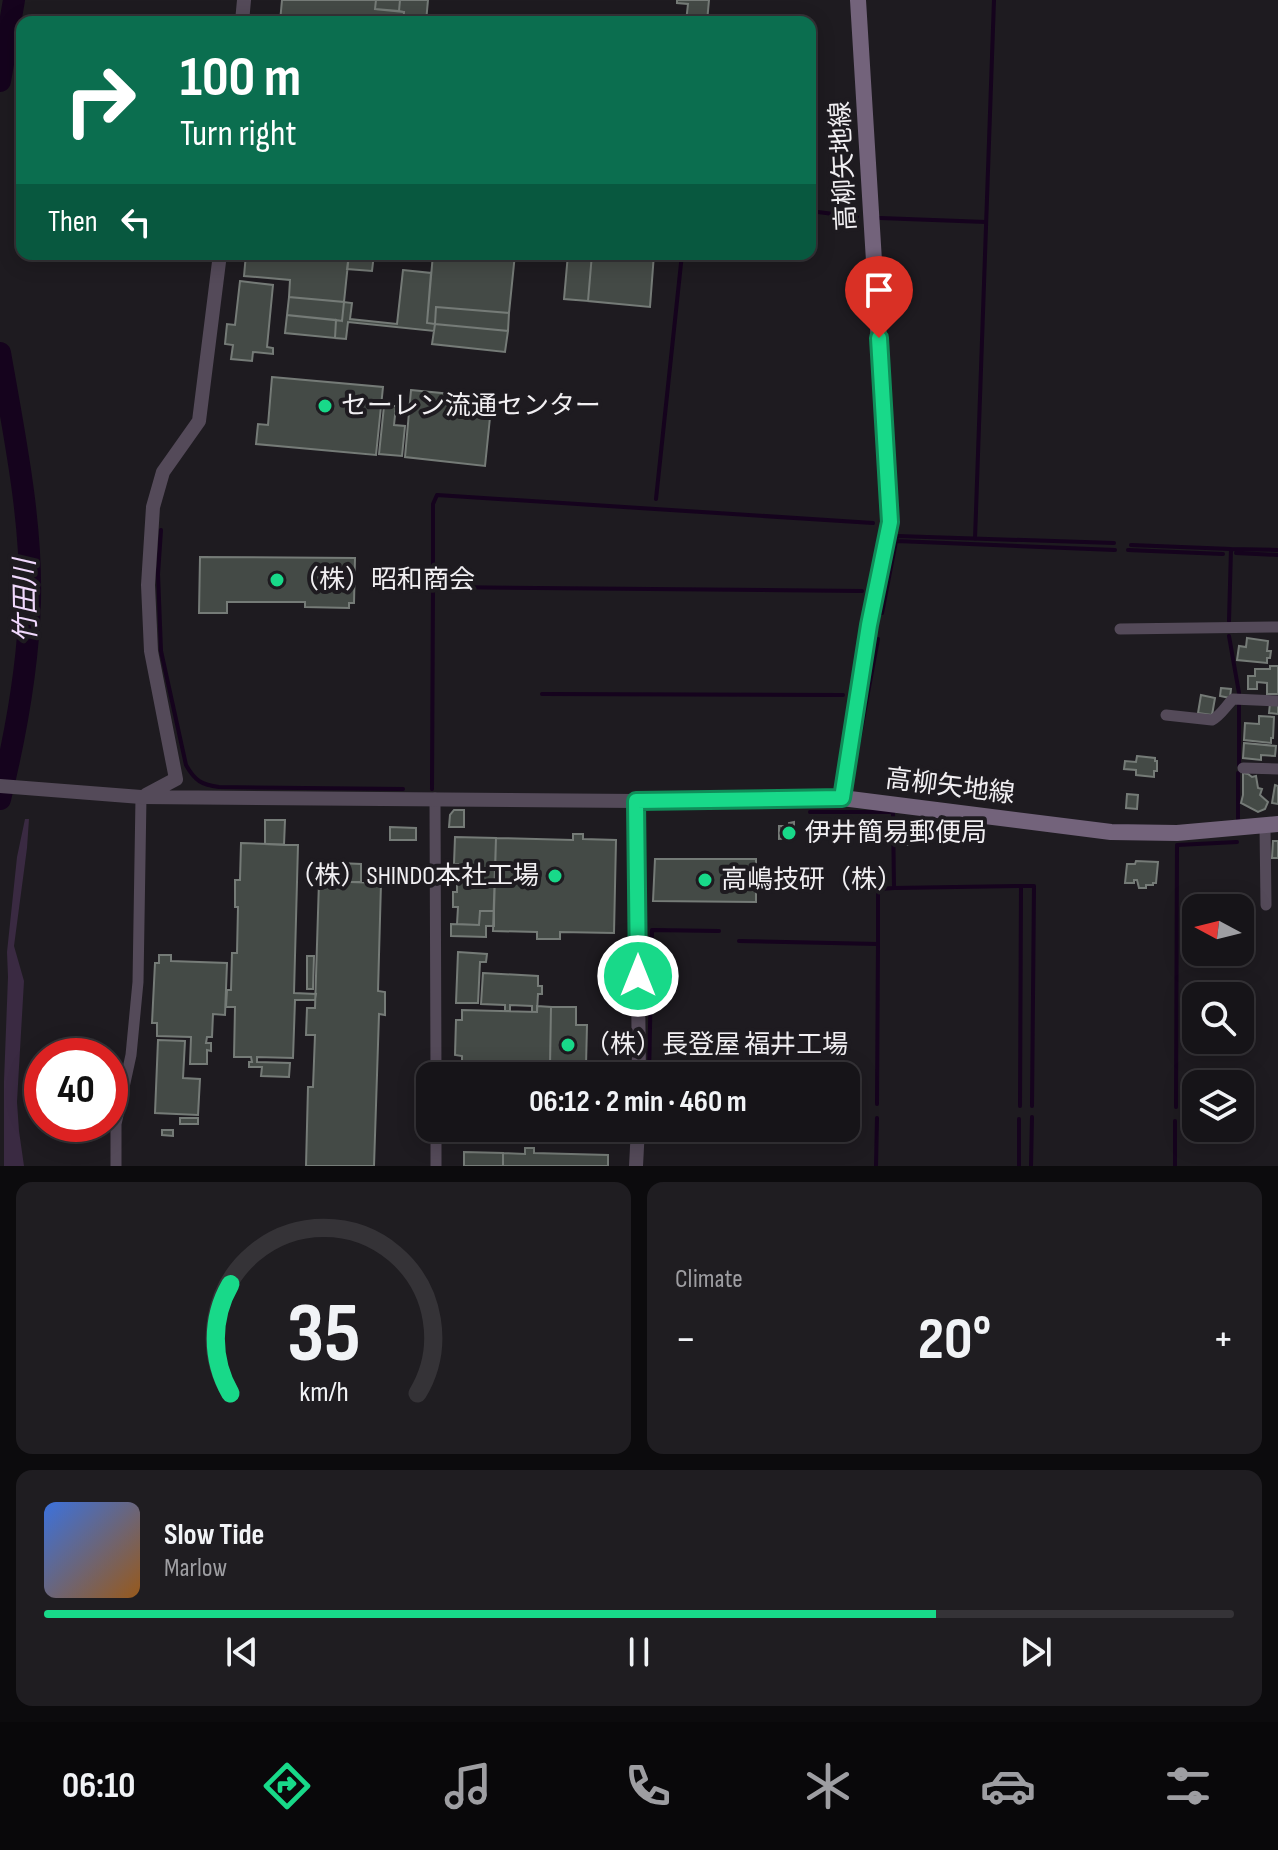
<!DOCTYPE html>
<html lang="en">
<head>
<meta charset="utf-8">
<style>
  body { margin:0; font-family:"Sofia Sans Condensed","Noto Sans JP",sans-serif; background:#1f1d21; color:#f1f3f6; height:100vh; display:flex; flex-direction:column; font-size:30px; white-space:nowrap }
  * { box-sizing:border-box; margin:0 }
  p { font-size:26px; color:#9e9ea2 }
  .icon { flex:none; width:44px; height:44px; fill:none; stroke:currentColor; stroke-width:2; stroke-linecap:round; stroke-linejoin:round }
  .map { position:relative; height:1166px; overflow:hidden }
  .panel { display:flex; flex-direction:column; gap:16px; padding:16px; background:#0c0b0d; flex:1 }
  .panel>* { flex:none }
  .banner { position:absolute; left:16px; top:16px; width:800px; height:244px; border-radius:16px; box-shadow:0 4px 20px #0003,0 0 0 2px #353337; background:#0b6e4f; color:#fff; overflow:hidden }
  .needle { width:52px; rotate:277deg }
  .controls { position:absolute; left:1182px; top:894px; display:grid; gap:16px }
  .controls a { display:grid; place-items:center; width:72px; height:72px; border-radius:16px; background:#161418; box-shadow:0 4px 20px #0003,0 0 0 2px #353337; font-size:40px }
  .speed { position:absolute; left:24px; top:1038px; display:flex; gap:16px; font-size:40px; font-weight:700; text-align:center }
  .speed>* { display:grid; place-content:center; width:104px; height:104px; border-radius:50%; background:#161418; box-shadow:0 4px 20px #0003,0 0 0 2px #353337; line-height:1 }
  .speed .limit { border:12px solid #d22; background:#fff; color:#111 }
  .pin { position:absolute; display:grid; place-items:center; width:68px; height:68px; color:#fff; margin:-82px -34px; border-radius:50% 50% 50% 0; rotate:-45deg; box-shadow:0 0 8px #0007 }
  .pin .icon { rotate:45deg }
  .me { position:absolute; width:88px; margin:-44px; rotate:0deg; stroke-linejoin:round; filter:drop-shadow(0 0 6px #0008) }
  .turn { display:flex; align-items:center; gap:28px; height:168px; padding:0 32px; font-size:36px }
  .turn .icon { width:104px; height:104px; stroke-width:2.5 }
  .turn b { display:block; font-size:56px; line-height:68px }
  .then { display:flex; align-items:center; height:76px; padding:0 32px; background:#0003; gap:16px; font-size:30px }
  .big { font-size:60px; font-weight:700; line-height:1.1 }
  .panel .widget { flex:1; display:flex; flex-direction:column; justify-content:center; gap:12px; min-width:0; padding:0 28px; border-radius:16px; background:#1f1d21 }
  .panel .dial { align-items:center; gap:0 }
  .dial svg { height:208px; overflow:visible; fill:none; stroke:#353337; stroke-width:7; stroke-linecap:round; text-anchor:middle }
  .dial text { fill:#f1f3f6; stroke:none }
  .song { display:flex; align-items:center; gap:24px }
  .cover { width:96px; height:96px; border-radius:12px; background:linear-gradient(135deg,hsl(220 70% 55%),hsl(30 70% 35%)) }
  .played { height:8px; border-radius:4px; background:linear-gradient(90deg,#18d989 75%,#353337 75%) }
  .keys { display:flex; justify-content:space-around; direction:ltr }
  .heat { display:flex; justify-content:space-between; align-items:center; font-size:44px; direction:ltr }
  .panel .tiles { flex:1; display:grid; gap:16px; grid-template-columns:1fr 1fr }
  .widget:last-child { grid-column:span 2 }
  .trip { position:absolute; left:416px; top:1062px; width:444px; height:80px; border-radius:16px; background:#161418; box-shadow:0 4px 20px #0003,0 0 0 2px #353337; font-weight:700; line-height:80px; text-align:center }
  .tabs { display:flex; height:128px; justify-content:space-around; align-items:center; background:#09080a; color:#9e9ea2 }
  .tabs .icon { width:56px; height:56px }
  .tabs .current { color:#18d989 }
  .tabs b { font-size:36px; color:#f1f3f6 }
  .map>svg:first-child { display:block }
  .green { fill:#3a2a42 }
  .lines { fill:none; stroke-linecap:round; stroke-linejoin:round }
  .stream { stroke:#15031d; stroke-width:4 }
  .river { stroke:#15031d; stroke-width:22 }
  .building { fill:#444a46; stroke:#757b77; stroke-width:2 }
  .minor { stroke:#544a59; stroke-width:11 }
  .tertiary { stroke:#544a59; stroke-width:14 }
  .secondary { stroke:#73637b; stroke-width:16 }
  .route-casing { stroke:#108d59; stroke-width:20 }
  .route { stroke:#18d989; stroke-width:14 }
  .poi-dot { fill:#18d989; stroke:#1e1b20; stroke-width:3 }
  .labels { text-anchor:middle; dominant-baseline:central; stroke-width:8; stroke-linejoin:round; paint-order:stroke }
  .street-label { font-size:26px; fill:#f1eff2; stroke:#1e1b20 }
  .poi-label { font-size:26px; fill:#f1eff2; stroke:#1e1b20; text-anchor:start }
  .water-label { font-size:28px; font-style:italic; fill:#f1d9fd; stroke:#1e1b20 }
</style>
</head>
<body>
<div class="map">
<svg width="1278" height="1166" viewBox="0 0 1278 1166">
  <rect width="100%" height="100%" fill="#1e1b20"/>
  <path class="green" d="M25,819H29L27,848L14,946L24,981L17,1102L19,1131L24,1166H4V1081L8,977L7,952L17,857Z"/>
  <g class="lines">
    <path class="stream" d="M810,211L857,217
      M880,218L986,222
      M656,499L682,254
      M161,530L158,574L161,651L186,765C195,781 202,785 219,787L403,789
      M975,539L994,0
      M897,541L1115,550
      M1131,545L1231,549
      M1128,550L1223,554
      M1236,553L1278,555
      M433,586V504L437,495L873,523
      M441,587L862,591
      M882,613L897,536L1114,543
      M1229,621L1231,549L1278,550
      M1229,636L1239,693
      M542,694L843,695
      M1239,704V765
      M857,752L878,639
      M432,789L433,584
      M810,812H893L894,888L878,889V944
      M1238,819V773
      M1021,886H1034L1032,1106
      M894,888L1021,886L1020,1106
      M739,941L878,944L877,1104
      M649,1076L652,930L719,931
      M1176,1107L1177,845L1237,842
      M876,1166L877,1118
      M1019,1166V1119
      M1031,1166L1032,1117
      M1175,1166V1121"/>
    <path class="river" d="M0,81L14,0
      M0,353C14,433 32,520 30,601C28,668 16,734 0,799"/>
  </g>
  <path class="building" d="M282,0H376L375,9L404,12L403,22H280Z
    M376,0H400L399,11L375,9Z
    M400,0H428L426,22H403L404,12L399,11Z
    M677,0H709L707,22H686L688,4L677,3Z
    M246,254H349L344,302L289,297L290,280L244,276Z
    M349,254H374L372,271L347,269Z
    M433,254H515L509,313L436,307L435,324L427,323Z
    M568,254H592L588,301L564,299Z
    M592,254H654L650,307L588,301Z
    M403,270L431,273L427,323L435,324L434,331L348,322L346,339L335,338L336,320L342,321L344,302L352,303L350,319L397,324Z
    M240,281L273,285L267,347L273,348V354L253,352L252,361L231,359L233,345L225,344L227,324L235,325Z
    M289,297L344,302L342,321L287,315Z
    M436,307L509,313L508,331L435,324Z
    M287,315L336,320L335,338L285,333Z
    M435,324L508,331L505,352L432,344Z
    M272,377L383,387L376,455L256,444L258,424L268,425Z
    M411,390L492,398L485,466L405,457Z
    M384,406H396L394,425L405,426L402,456L379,454Z
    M200,557L355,558L354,603H349V608L305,607V602H227V613H199Z
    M1247,638L1268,641L1267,651H1271L1270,658H1267V663L1237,660L1239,646L1246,647Z
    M1270,666H1278V694H1267V683L1257,682V689H1248V676H1255V669H1270Z
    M1221,688L1231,689L1230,698L1220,696Z
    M1201,695L1215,698L1212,715L1198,713Z
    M1270,703L1278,704V714L1269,713Z
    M1259,716L1274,717L1273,738H1271V743L1244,740L1245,723L1259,724Z
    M1244,743L1276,746L1275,756L1261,755V760L1243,758Z
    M1137,756L1155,758V761H1157V771H1154V777L1136,775V770L1124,769L1125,761L1136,762Z
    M1243,773L1248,774L1252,777L1256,776L1258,788L1262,789L1260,795L1268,802L1265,809L1258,812L1241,803L1243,795Z
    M1275,785L1278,786V804L1272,803Z
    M1127,794L1138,795L1137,809L1126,808Z
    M454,810H464V827H449L450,815Z
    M265,820H285L284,845L265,844Z
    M896,820H909V845H897Z
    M794,822V838L779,839V826H789V823Z
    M390,827L416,828V840H390Z
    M573,834H583V839L616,840L614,933L560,932V939H537V932L493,931L496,838L573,840Z
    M455,837L496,838L494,911H480L479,925L457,924L458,907H453V892H457V878H452L453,867L458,868V864H454Z
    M1273,841H1278V858H1272Z
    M241,843L298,845L294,993L316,994L315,1000H295L293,1058L257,1057V1062L290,1063L289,1077L261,1076L262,1067H249V1062H252L251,1057H234L235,1007H226L227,990H231L232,953H237L238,907H235V880H240Z
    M655,859H756V902L653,901Z
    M1136,861L1158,862L1156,883H1153V885H1146V888H1139L1137,880H1134V883H1125L1127,864H1135Z
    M339,863L361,864V882H338Z
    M319,881L381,883L378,991L385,992V1015L379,1014L374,1166H306L308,1087H313L315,1035H306L307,1008H315Z
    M480,911H494V926H486V937L451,936V924L479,925Z
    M458,952L487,954L486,962H480L478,1003H456Z
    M159,955H171V961L227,963L225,1015L213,1014L212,1037H207L206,1043H211V1051L207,1050V1064H190L191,1037L157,1036V1023H152L155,963H159Z
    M307,956H314L313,989H307Z
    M483,973L538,976V986H542V994H538L537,1012H532V1006L510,1005V1011H505V1005L481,1004Z
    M537,1006L551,1007L550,1068L531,1067V1071L511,1070V1067L462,1065V1056L455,1055L456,1020H462V1010L537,1012Z
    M551,1007H576V1025H587L586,1066L550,1065Z
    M158,1040L185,1041L183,1078L200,1079L198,1115L155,1113Z
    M180,1118H198V1124H180Z
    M464,1128H557V1131Z
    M162,1130H173V1136L162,1135Z
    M525,1148H534V1153L608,1155V1166H503V1153L525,1154Z
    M464,1152L503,1153V1166H464Z"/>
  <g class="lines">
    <path class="minor" d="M1120,629L1278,627
      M1166,715L1212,720C1220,716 1226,706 1233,699L1278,701
      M1243,768L1278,769
      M435,798L436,1076
      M1265,826L1266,905
      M116,1166V1124L131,1055L138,982L141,797
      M436,1166V1128"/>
    <path class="tertiary" d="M242,22L244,0
      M0,786L141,797L636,801L842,798
      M146,795L176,779L151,651L148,585L153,507L163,472L199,421L220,254
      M636,801L639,1076
      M636,1166L638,1128"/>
    <path class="secondary" d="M858,0L890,522L869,625L842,798L1111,832L1177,833L1278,824"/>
  </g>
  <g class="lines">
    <g class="route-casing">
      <path id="route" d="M638,976L636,801L842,798L869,625L890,522L879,338"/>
    </g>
    <use href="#route" class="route"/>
  </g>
  <g class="poi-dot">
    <circle cx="325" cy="406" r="8"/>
    <circle cx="277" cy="580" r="8"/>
    <circle cx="789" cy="833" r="8"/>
    <circle cx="555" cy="876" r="8"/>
    <circle cx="705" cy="880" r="8"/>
    <circle cx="568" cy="1045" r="8"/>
  </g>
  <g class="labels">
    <g class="street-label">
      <text transform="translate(844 166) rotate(-93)">高柳矢地線</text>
      <text transform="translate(950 787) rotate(7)">高柳矢地線</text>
    </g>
    <g class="poi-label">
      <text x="341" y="406">セーレン流通センター</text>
      <text x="293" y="580">（株）昭和商会</text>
      <text x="805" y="833">伊井簡易郵便局</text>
      <text x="539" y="876" text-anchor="end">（株）SHINDO本社工場</text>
      <text x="721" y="880">高嶋技研（株）</text>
      <text x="584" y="1045">（株）長登屋 福井工場</text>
    </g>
    <g class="water-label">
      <text transform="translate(26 601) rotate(-91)">竹田川</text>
    </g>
  </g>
</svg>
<div class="controls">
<a><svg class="needle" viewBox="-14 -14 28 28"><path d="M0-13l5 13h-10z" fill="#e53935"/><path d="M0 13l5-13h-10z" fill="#9e9ea2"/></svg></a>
<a><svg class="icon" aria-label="search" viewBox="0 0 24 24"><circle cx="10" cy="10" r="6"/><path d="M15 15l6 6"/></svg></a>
<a><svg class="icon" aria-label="layers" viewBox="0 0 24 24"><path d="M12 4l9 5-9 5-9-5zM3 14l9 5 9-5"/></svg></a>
</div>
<div class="speed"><div class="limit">40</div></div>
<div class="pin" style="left:879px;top:338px;background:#d93025"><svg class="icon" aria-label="arrive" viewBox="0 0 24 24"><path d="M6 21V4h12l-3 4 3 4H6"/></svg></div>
<svg class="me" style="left:638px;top:976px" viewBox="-20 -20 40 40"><circle r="17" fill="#18d989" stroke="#fff" stroke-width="3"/><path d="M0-11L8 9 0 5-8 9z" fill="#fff"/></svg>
<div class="trip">06:12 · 2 min · 460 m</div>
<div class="banner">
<div class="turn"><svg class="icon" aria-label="right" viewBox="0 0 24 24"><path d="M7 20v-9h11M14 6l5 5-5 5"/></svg><div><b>100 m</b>Turn right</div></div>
<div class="then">Then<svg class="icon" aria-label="left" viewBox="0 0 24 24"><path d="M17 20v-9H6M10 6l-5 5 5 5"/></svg></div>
</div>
</div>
<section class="panel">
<div class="tiles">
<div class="widget dial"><svg viewBox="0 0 100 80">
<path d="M14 69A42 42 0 1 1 86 69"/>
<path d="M14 69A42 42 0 0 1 14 27" stroke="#18d989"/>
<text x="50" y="56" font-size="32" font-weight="700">35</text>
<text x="50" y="72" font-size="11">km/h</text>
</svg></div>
<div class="widget"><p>Climate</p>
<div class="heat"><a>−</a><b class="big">20°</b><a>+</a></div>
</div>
<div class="widget">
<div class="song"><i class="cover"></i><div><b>Slow Tide</b><p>Marlow</p></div></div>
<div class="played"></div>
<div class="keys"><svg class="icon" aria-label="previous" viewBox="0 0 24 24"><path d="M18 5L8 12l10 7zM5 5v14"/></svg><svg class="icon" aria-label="pause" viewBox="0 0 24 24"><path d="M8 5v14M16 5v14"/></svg><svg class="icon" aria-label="next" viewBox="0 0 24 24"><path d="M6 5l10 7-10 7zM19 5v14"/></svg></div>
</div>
</div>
</section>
<nav class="tabs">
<b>06:10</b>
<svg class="icon current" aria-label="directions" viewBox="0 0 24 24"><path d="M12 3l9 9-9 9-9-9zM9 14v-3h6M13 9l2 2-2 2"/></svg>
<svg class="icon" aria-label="music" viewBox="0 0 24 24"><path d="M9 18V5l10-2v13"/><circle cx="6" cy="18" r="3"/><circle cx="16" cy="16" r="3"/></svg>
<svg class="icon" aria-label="phone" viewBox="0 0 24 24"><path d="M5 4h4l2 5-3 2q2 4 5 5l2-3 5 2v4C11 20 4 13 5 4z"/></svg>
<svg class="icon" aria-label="climate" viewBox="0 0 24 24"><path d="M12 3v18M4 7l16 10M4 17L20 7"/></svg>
<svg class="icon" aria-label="car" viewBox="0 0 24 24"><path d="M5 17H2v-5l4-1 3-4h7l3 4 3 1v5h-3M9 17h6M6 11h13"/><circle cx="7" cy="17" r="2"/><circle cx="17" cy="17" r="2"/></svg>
<svg class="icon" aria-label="filters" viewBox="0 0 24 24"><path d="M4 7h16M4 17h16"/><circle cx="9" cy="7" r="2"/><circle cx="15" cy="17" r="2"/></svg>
</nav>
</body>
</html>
